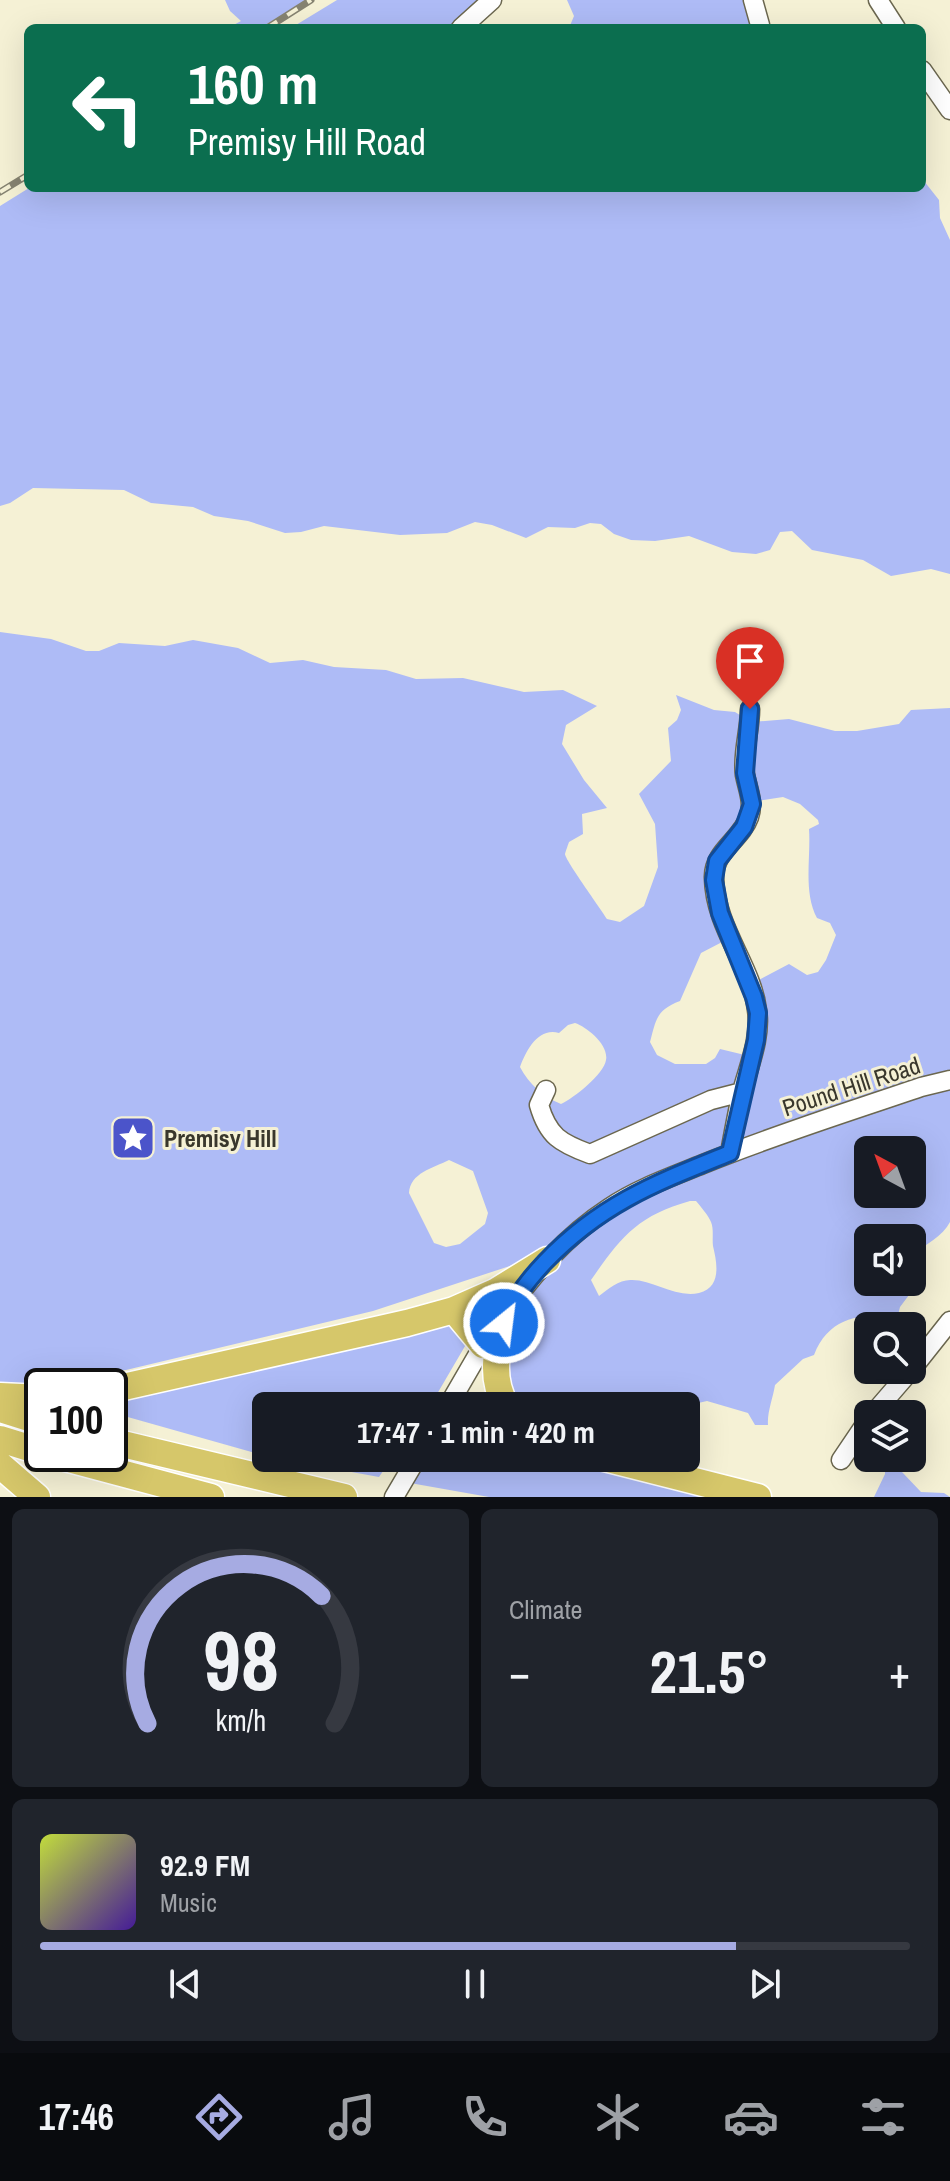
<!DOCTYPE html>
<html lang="en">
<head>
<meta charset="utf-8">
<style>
  body { margin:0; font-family:"Archivo Narrow",sans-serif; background:#20242c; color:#f1f3f6; height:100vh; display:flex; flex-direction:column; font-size:30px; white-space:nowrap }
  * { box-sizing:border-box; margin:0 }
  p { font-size:26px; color:#9ea1a6 }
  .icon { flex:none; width:44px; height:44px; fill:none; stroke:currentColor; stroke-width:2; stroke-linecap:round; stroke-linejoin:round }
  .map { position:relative; height:1497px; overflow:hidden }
  .drawer { display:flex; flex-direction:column; gap:12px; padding:12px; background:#0d0f14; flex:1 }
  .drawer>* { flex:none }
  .guide { position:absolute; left:24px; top:24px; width:902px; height:168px; border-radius:12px; box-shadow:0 8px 32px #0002; background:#0b6e4f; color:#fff; overflow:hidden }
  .needle { width:52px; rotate:319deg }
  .buttons { position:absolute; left:854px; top:1136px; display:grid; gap:16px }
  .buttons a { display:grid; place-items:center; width:72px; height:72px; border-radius:12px; background:#171b24; box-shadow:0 8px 32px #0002; font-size:40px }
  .speed { position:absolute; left:24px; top:1368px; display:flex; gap:16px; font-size:40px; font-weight:700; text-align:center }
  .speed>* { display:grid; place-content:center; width:104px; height:104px; border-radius:50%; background:#171b24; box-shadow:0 8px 32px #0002; line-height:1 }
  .speed .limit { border:4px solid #111; border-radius:12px; background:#fff; color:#111 }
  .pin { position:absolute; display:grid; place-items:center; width:68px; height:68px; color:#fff; margin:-82px -34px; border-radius:50% 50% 50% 0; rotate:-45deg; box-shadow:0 0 8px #0007 }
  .pin .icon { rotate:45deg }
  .me { position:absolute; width:88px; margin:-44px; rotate:29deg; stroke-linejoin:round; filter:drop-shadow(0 0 6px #0008) }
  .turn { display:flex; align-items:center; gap:28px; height:168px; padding:0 32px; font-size:36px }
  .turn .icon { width:104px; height:104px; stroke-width:2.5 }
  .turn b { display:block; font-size:56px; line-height:68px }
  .big { font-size:60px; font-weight:700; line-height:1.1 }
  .drawer .card { flex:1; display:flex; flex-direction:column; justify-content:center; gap:12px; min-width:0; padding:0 28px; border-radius:12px; background:#20242c }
  .drawer .dial { align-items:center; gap:0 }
  .dial svg { height:208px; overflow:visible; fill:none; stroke:#363941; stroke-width:7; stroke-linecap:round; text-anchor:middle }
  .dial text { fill:#f1f3f6; stroke:none }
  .song { display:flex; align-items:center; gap:24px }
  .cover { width:96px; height:96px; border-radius:12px; background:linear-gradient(135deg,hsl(70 70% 55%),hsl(260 70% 35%)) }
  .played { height:8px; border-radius:4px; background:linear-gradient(90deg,#a6abe2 80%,#363941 80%) }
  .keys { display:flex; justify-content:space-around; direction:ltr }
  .heat { display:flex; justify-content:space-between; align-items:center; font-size:44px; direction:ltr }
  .drawer .tiles { flex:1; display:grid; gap:12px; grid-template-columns:1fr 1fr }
  .card:last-child { grid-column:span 2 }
  .trip { position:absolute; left:252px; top:1392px; width:448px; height:80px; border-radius:12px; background:#171b24; box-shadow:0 8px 32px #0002; font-weight:700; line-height:80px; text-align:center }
  .dock { display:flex; height:128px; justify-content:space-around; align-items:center; background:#090b0e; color:#9ea1a6 }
  .dock .icon { width:56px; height:56px }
  .dock .active { color:#a6abe2 }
  .dock b { font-size:36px; color:#f1f3f6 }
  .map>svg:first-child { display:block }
  .green { fill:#aebbf6; fill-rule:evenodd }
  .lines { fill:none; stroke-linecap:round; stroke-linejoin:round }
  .minor-casing { stroke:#6b674f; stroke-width:21 }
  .highway-casing { stroke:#fff; stroke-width:29 }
  .minor { stroke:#fff; stroke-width:18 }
  .highway { stroke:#d6c76a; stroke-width:26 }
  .rail-casing { stroke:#868371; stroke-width:7 }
  .rail { stroke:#f5f1d5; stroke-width:4; stroke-dasharray:12; stroke-linecap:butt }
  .route-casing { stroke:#114b97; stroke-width:20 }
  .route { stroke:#1a73e8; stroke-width:14 }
  .labels { text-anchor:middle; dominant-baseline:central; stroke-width:6; stroke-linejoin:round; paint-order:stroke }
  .street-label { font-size:24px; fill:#39372c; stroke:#f5f1d5 }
  .poi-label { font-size:24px; font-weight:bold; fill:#39372c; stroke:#f5f1d5; text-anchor:start }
</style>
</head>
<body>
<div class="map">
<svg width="950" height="1497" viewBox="0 0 950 1497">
  <rect width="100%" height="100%" fill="#f5f1d5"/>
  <path class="green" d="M225,0H308L260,28H228L241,21L230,11Z
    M337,0H499L465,28H291Z
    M567,0H752L768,28H569L574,16Z
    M922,175L924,181L939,200L940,218L950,240V574L931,569L891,576L863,560L812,550L792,531L780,532L770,550L756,554L732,552L689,536L655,541L631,540L614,534L601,524L590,523L575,528L548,527L526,538L492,525L475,522L447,533L400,535L324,526L301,532L285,533L248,521L214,516L193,507L151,503L124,490L33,488L10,503L0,506V206L29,188H922Z
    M0,632L51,639L86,651H99L119,643L165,646L193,640L238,648L270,663L303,660L334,667L386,670L416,679L463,678L524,692L563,690L597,706L566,725L562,744L584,780L607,808L582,814L583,834L569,842C569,842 565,853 565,854C565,860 601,909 607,919L620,922L644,906L658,867L655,824L639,794L671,761L668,728L677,720L681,710L676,695L714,710L735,712L751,722L789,719L835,731H857L899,724L911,710L950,708V1222C943,1236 925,1245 912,1255V1238H868V1282H904L909,1295L900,1307L898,1315C862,1314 829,1316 814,1355L803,1359L775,1385C773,1398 767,1412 768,1425H755L748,1413L707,1401L685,1406H522L496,1361L519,1263L373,1311L126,1370L10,1387L0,1385ZM783,797L800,804L818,820L819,824L809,829C811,858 803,892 817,918L830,923L836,935L826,960L818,972L807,975L789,964L751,984L749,1056L720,1049L715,1058L706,1064H675L657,1055L650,1042C656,1020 656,1010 680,1001L701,953L726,940L715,862L751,802ZM575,1023C587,1027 609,1045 606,1060C604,1074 574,1098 561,1104C543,1097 529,1084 520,1067C526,1051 538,1027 559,1033L568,1025ZM868,1150H912V1194H868ZM449,1160L473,1171L488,1213L485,1224L460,1244L446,1247L434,1243L409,1193C410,1173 433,1168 449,1160ZM690,1201H696C701,1207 708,1215 711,1222C714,1229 712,1239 713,1246C717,1263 722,1287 699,1293C675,1298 654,1280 632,1280C620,1279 608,1289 599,1296L591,1280C621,1237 637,1216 690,1201Z
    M450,1321L468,1341L430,1406H266V1456L110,1412V1398Z
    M274,1458H392L379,1477Z
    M426,1458H548L606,1472L702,1482L762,1497H489L410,1483Z
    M885,1464L902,1472L921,1492L944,1493L950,1497H874L885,1474Z"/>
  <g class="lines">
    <g class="minor-casing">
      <path id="minor" d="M753,0L760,25
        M878,0L896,28
        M461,28L492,0
        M922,70L950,110
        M546,1090L539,1105C548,1136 560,1143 590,1154L711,1100L742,1092
        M730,1153C734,1131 738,1109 743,1088C750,1063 761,1036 757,1010C752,966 715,928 714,878C713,851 741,840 749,817C754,802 748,790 745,775C742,754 750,731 750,709
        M503,1316C533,1274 566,1236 609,1208C637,1189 671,1177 703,1164C774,1135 848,1112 921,1087L950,1080
        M912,1369L950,1321
        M448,1406L488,1337
        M873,1414L911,1370
        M841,1460L868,1420
        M394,1497L417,1458"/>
    </g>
    <g class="highway-casing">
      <path id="highway" d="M454,1310L483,1345
        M110,1390L407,1323L454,1310L495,1292L547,1260
        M0,1396L42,1398
        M506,1406C487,1373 499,1341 509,1307
        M0,1409L42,1422
        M0,1439L42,1452
        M110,1441L344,1497
        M50,1454L211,1497
        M604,1458L758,1497
        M0,1465L37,1497"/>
    </g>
    <use href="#minor" class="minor"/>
    <use href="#highway" class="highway"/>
    <g class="rail-casing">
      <path id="rail" d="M267,28L311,0
        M0,192L28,175"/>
    </g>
    <use href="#rail" class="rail"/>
  </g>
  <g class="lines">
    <g class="route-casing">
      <path id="route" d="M504,1323C512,1300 528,1280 545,1262C602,1203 656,1183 730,1153L756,1040L758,1013L754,997L720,913L714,880L717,861L744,827L752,804L745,773L750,709"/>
    </g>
    <use href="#route" class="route"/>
  </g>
  <defs>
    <g id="sight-square" transform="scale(2.3)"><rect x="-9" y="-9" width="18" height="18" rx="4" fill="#4b54ca" stroke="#f5f1d5"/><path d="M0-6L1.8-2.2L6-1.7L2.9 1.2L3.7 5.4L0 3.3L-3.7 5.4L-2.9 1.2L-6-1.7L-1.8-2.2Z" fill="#fff"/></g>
  </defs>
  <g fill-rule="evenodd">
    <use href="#sight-square" x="133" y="1138"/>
  </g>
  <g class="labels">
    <g class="street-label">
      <text transform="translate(851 1086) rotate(-18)">Pound Hill Road</text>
    </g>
    <g class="poi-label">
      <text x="164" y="1138">Premisy Hill</text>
    </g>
  </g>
</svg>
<div class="buttons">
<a><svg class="needle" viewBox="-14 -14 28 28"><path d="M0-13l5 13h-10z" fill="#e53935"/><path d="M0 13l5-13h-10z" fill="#9ea1a6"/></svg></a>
<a><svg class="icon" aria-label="sound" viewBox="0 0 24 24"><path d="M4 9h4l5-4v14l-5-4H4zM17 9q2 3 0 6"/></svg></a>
<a><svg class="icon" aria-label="search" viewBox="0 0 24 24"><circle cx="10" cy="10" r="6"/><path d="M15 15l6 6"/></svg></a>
<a><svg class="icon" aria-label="layers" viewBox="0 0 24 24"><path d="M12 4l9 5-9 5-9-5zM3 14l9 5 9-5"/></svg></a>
</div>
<div class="speed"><div class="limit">100</div></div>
<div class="pin" style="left:750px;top:709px;background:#d93025"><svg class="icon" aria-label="arrive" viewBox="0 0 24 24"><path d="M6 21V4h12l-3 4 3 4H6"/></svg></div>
<svg class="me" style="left:504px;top:1323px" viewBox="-20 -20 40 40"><circle r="17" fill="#1a73e8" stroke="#fff" stroke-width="3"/><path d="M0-11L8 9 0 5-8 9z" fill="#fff"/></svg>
<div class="trip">17:47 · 1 min · 420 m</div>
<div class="guide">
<div class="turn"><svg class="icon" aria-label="left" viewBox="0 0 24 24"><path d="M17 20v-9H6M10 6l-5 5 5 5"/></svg><div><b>160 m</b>Premisy Hill Road</div></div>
</div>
</div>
<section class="drawer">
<div class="tiles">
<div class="card dial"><svg viewBox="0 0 100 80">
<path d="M14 69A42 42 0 1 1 86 69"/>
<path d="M14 69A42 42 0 0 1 81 20" stroke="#a6abe2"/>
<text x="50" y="56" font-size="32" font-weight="700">98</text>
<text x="50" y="72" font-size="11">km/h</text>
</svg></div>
<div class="card"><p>Climate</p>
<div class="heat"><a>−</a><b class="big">21.5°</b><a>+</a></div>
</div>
<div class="card">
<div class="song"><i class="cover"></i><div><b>92.9 FM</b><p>Music</p></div></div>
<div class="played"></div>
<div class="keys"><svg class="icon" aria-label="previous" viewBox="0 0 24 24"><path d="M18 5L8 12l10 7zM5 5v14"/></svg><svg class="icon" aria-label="pause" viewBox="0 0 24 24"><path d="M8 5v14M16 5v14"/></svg><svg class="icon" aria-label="next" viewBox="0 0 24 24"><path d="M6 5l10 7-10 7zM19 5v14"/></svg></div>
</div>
</div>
</section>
<nav class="dock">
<b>17:46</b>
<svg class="icon active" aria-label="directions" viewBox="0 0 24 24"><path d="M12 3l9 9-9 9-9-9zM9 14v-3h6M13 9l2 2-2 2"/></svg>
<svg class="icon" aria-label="music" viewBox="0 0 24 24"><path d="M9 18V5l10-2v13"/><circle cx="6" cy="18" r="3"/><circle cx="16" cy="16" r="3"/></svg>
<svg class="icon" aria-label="phone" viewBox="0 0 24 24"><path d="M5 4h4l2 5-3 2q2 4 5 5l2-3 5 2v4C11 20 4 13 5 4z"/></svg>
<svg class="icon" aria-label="climate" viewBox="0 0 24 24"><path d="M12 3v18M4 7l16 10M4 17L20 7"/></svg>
<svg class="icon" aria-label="car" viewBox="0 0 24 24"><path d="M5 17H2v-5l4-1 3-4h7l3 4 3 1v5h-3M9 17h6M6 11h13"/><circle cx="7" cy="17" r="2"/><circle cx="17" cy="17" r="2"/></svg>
<svg class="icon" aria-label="filters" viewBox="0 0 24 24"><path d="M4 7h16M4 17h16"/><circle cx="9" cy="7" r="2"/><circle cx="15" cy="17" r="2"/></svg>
</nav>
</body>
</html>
